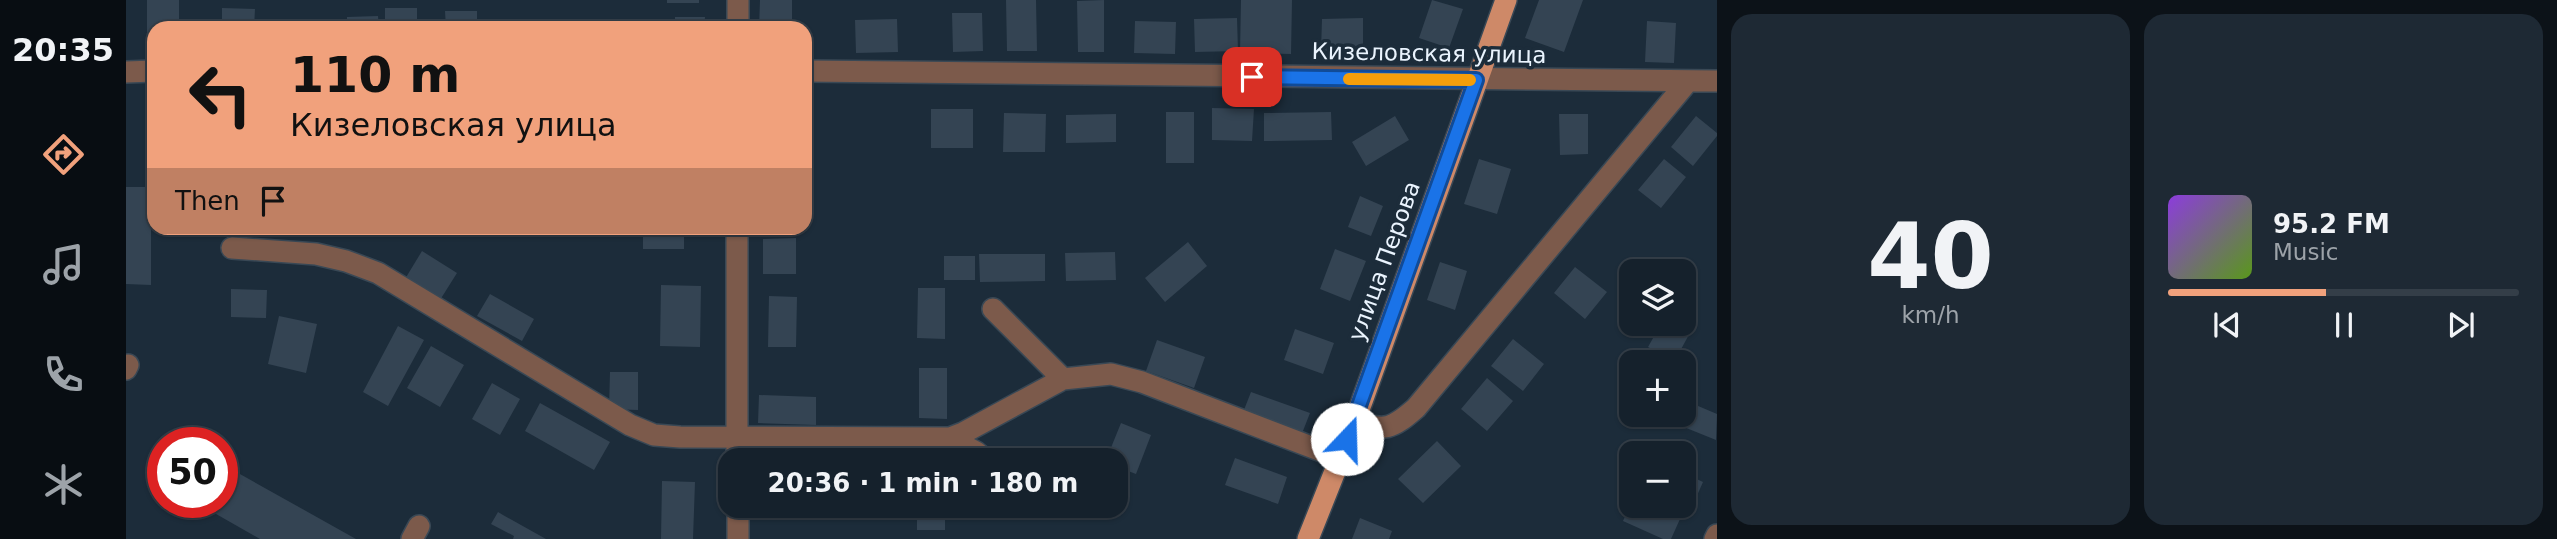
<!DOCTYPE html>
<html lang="en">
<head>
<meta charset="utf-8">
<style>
  body { margin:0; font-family:"DejaVu Sans",sans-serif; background:#1e2934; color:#f1f3f6; height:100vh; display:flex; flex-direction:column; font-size:26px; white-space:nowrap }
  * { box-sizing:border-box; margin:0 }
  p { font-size:23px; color:#9da3a9 }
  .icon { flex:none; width:38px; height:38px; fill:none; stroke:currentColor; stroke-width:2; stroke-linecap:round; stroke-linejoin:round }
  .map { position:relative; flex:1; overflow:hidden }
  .sheet { display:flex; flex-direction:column; gap:14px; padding:14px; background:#0c1218; width:840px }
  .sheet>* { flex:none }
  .banner { position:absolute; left:21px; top:21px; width:665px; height:214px; border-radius:21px; box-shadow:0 2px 5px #0004,0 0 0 2px #343e48; background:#f1a17c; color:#111; overflow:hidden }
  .tools { position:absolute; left:1493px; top:259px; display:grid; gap:14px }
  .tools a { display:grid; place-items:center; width:77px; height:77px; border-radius:14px; background:#15212c; box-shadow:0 2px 5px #0004,0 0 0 2px #343e48; font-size:35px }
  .speed { position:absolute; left:21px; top:427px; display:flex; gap:14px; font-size:35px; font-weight:700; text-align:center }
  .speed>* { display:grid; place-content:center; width:91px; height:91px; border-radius:50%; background:#15212c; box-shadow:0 2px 5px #0004,0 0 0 2px #343e48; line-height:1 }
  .speed .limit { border:10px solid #d22; background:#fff; color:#111 }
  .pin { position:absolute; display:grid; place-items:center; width:60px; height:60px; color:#fff; margin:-30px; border-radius:14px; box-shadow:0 4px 10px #0006 }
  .me { position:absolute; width:77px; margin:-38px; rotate:21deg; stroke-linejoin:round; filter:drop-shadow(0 0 5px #0008) }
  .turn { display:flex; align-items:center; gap:24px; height:147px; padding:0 28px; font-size:32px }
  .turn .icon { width:91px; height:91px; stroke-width:2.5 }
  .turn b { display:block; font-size:49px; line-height:60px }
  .then { display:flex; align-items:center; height:66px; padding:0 28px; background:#0003; gap:14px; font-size:26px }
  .sheet .card { flex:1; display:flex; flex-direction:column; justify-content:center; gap:10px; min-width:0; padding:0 24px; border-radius:21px; background:#1e2934 }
  .sheet .dial { align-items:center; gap:0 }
  .dial b { font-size:91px; line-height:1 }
  .song { display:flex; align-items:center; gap:21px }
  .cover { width:84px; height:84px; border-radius:10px; background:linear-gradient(135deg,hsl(270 70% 55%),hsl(90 70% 35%)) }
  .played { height:7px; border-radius:4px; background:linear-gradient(90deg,#f1a17c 45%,#343e48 45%) }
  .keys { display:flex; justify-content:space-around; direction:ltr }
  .sheet .tiles { flex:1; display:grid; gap:14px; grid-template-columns:repeat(2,1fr) }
  .trip { position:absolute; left:592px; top:448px; width:410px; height:70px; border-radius:21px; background:#15212c; box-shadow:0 2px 5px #0004,0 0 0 2px #343e48; font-weight:600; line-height:70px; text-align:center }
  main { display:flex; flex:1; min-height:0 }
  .menu { display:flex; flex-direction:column; width:126px; justify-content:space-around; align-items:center; background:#080d12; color:#9da3a9 }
  .menu .icon { width:49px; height:49px }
  .menu .selected { color:#f1a17c }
  .menu b { font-size:32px; color:#f1f3f6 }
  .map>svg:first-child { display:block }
  .building { fill:#344453 }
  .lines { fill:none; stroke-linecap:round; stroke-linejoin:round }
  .minor-casing { stroke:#394855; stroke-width:24 }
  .major-casing { stroke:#394855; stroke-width:24 }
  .minor { stroke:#7c5a4b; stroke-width:21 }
  .major { stroke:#ce8968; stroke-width:21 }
  .route-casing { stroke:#114b97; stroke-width:18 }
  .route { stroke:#1a73e8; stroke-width:12 }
  .slow { stroke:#f59e0b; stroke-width:12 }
  .labels { text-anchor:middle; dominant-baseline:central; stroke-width:7; stroke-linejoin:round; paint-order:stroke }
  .street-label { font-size:23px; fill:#eaf4fe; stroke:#1c2c3a }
</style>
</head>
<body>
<main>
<nav class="menu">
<b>20:35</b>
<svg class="icon selected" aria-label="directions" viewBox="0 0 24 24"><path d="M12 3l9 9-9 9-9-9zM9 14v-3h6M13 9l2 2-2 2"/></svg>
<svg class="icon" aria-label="music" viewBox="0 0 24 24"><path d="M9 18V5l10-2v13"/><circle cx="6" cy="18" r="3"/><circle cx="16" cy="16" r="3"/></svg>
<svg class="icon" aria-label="phone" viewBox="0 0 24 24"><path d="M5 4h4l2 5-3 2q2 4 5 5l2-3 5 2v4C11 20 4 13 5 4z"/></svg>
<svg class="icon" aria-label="climate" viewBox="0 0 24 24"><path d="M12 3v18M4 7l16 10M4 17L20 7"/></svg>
</nav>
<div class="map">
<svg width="1591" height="539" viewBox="0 0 1591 539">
  <rect width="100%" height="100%" fill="#1c2c3a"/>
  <path class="building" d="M21,0H53V28H28V57H21Z
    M541,0H573V3H541Z
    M634,0H666V28H633Z
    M880,0H910L911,51H881Z
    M978,0V52H952L951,1Z
    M1115,0H1166L1165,54L1114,53Z
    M1306,0L1337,9L1323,48L1293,38Z
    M1413,0H1457L1438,52L1399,38Z
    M96,8L129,9L128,28H96Z
    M259,8H291V28H259Z
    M319,11H351V28H320Z
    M826,13H856L857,51L827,52Z
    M252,16L253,28H221V17Z
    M549,17H579L578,28H549Z
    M1111,18L1112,51L1069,52L1068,19Z
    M1237,18V51H1195L1196,19Z
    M771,19L772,52L730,53L729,20Z
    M140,20H167V28H140Z
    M390,21H437V28H390Z
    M1009,21L1050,22L1049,54L1008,53Z
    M1521,21L1550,23L1548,63L1519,62Z
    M1086,108L1128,109L1126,141L1086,140Z
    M805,109H847V148H805Z
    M1040,112H1068V163H1040Z
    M1205,112L1206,140L1138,141V113Z
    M878,113L920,114L919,152H877Z
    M990,114V142L940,143V115Z
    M1433,114H1462V154L1434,155Z
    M1269,116L1283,140L1240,166L1226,142Z
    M1570,116L1591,133V136L1567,166L1545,147Z
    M1353,159L1385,169L1371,214L1338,204Z
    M1538,159L1560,177L1535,208L1512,190Z
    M0,187H25V285L0,284Z
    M1234,196L1257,206L1245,236L1222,227Z
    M517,228H558V249H517Z
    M670,238V274H637V239Z
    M1062,242L1081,266L1039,302L1019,278Z
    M1209,249L1240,261L1224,301L1194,289Z
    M296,251L331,273L314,300L279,279Z
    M989,252L990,280L940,281L939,253Z
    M853,254H919V281L854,282Z
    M818,256H849V280H818Z
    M1314,262L1341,271L1329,310L1301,300Z
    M1449,267L1481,292L1459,319L1428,293Z
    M535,285L575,286L574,347L534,346Z
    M792,288H819V339L791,338Z
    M105,289L141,290L140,318L105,317Z
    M364,294L408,319L396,341L351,316Z
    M643,296L671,297L670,347H642Z
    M153,316L191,324L180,373L142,364Z
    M1535,324H1552L1565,331L1548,362L1522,347Z
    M272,326L298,340L262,406L237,392Z
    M1169,329L1208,343L1197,374L1158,360Z
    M1387,339L1418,364L1397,391L1365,366Z
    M1031,340L1079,357L1068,388L1020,371Z
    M305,346L338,365L314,407L281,388Z
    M793,368H821V419L793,418Z
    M484,372H512V410L483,409Z
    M1361,378L1387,401L1361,431L1335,409Z
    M366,383L394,399L374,435L346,419Z
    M1125,392L1184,413L1175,436L1116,415Z
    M633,395L690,397V425L632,423Z
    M1558,400L1591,414L1590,440L1533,417L1534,415H1558Z
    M414,403L484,442L468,470L399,431Z
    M995,423L1025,435L1010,474L989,466V460H980Z
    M45,435L59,443H40Z
    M1311,441L1335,466L1297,503L1272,479Z
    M37,449V484L21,476Z
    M1109,458L1161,477L1152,504L1099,485Z
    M96,464L230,539H134L69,502H96Z
    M1558,473L1577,482L1562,516L1538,506H1558Z
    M536,481L569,482L567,539H535Z
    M633,506H661V515L633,514Z
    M791,506H819V530H791Z
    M1504,506H1525L1554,519L1545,539H1537L1497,521Z
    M372,512L377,515L420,539H387L388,536L365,524Z
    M1234,518L1266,531L1263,539H1226Z"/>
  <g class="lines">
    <g class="minor-casing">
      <path id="minor" d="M612,28V0
        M679,71L1591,81
        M0,72L28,71
        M106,248L190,254L220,261L252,273L504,425L528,435L554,437L824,438L837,433L937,379L985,374L1016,382L1214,458
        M867,309L937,379
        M0,369L2,365
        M1229,421C1259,432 1266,429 1290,408L1562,81
        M824,438L850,452L860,460
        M611,460V228
        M612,506V539
        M286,539L293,526
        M1589,539L1591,535"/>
    </g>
    <g class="major-casing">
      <path id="major" d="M1182,539L1229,421L1380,0"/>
    </g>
    <use href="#minor" class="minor"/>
    <use href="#major" class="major"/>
  </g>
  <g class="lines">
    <g class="route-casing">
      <path id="route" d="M1126,77L1350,80L1221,439"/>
    </g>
    <use href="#route" class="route"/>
    <path class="slow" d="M1223,79L1344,80"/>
  </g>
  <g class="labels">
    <g class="street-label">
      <text transform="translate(1303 53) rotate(1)">Кизеловская улица</text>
      <text transform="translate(1258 261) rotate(-70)">улица Перова</text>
    </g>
  </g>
</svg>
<div class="tools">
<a><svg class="icon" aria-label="layers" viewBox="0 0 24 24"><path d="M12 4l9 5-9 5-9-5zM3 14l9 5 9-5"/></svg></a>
<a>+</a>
<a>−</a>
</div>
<div class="speed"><div class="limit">50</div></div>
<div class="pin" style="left:1126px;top:77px;background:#d93025"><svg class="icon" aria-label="arrive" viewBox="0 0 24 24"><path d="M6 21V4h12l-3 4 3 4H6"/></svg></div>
<svg class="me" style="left:1221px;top:439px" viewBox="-20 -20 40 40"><circle r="19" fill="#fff"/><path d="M0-13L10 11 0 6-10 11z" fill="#1a73e8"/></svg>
<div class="trip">20:36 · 1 min · 180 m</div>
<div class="banner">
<div class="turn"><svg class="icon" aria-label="left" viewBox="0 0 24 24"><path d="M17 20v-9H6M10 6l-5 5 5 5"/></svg><div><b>110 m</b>Кизеловская улица</div></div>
<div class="then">Then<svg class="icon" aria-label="arrive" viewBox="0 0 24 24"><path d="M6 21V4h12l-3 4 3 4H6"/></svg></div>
</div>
</div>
<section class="sheet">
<div class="tiles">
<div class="card dial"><b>40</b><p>km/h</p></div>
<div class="card">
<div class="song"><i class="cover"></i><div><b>95.2 FM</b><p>Music</p></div></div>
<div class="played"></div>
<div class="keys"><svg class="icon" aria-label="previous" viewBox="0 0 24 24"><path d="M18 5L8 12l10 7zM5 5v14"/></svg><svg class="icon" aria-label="pause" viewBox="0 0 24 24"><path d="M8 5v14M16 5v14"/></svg><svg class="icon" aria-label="next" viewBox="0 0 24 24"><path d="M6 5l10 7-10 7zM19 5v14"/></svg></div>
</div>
</div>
</section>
</main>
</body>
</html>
